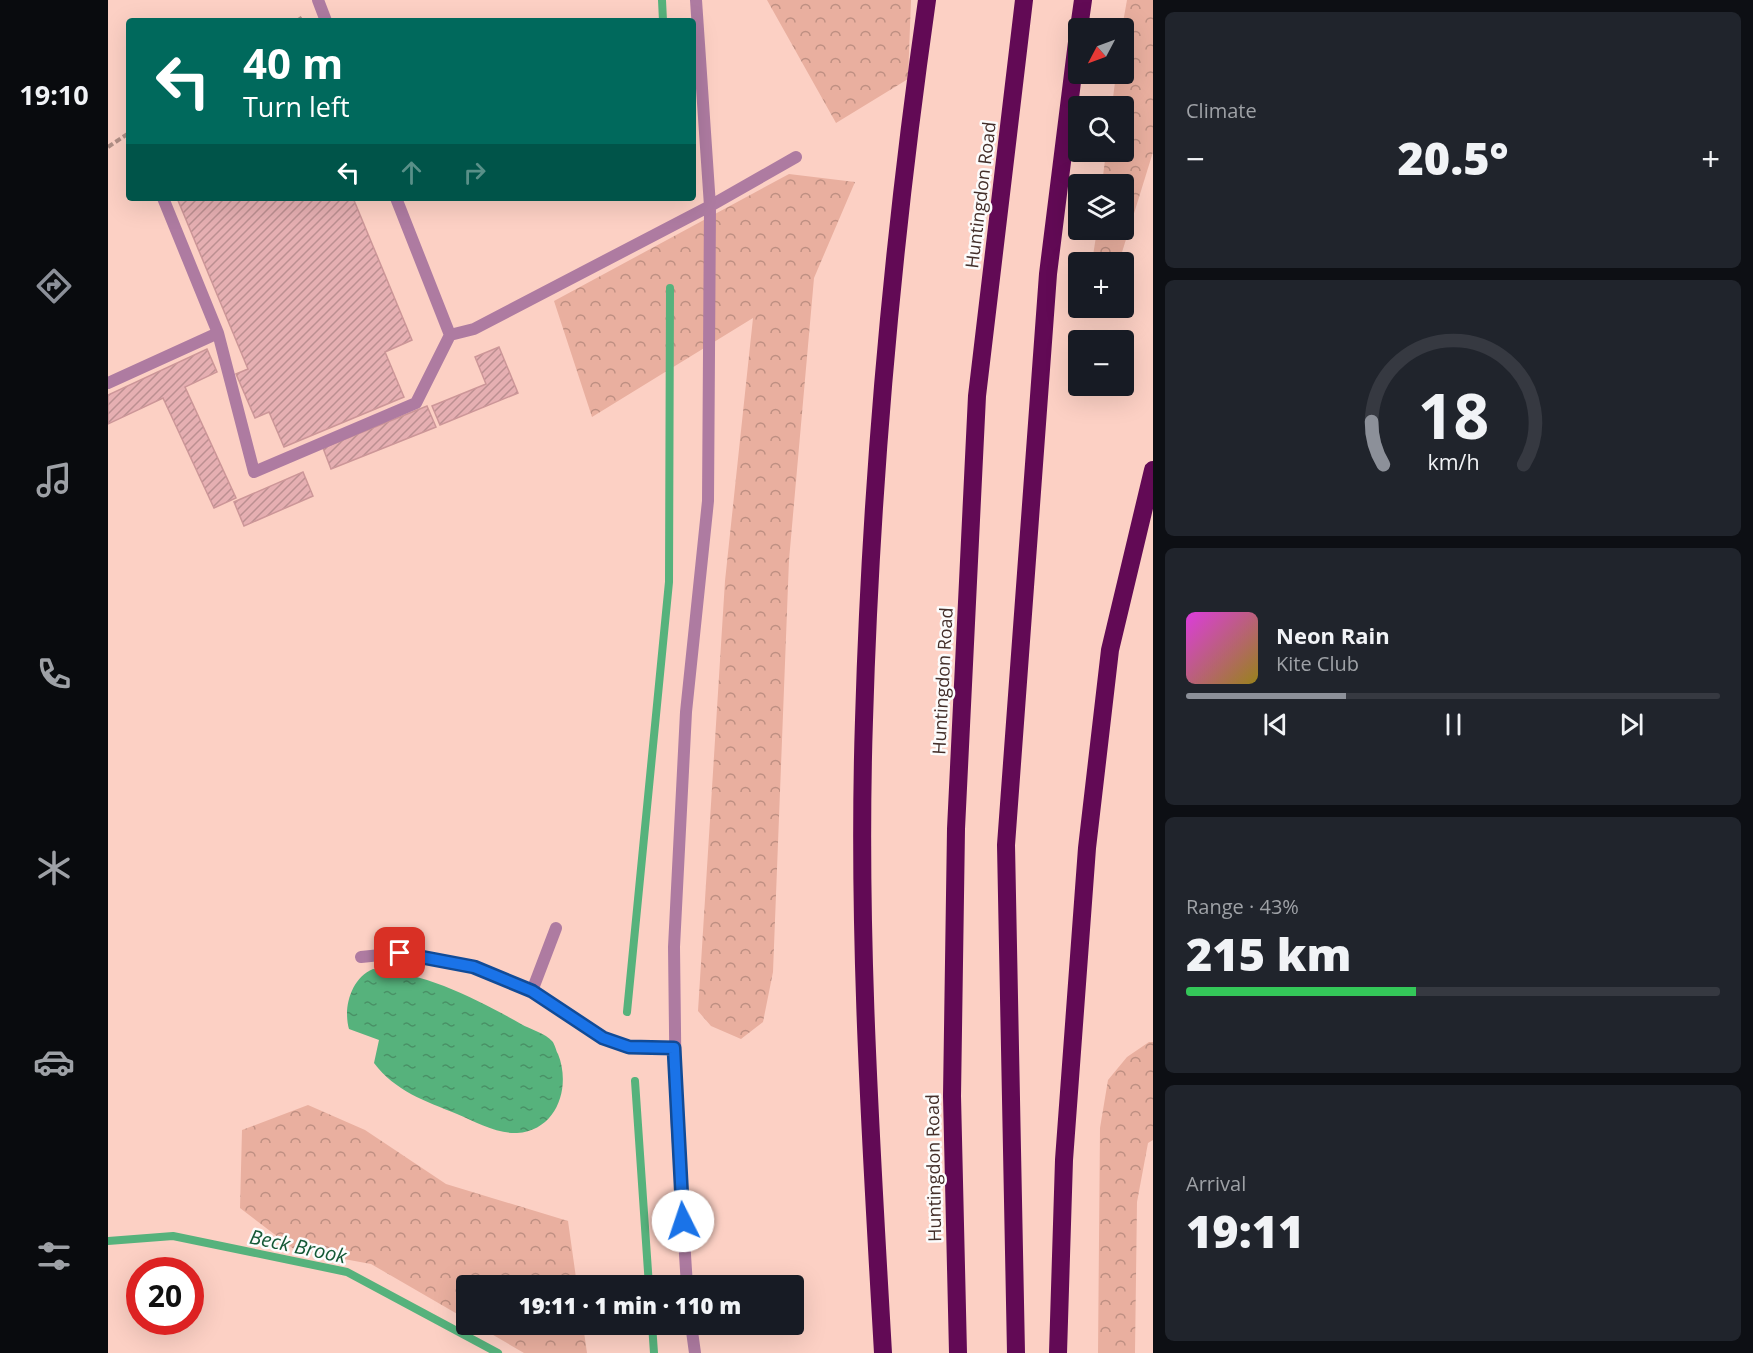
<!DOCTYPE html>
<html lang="en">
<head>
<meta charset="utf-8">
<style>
  body { margin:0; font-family:"Open Sans",sans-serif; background:#20242c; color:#f1f3f6; height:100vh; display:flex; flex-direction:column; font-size:22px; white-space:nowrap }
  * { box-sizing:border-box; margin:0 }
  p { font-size:20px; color:#9ea1a6 }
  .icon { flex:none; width:33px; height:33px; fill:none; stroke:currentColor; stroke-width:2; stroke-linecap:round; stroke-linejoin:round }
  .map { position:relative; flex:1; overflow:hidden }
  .sheet { display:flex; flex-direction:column; gap:12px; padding:12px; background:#0d0f14; width:600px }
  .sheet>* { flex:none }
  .banner { position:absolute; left:18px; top:18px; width:570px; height:183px; border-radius:6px; box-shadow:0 6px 24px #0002; background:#00695c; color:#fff; overflow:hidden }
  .needle { width:39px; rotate:229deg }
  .buttons { position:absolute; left:960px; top:18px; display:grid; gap:12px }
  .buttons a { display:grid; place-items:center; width:66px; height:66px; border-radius:6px; background:#171b24; box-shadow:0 6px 24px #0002; font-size:30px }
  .speed { position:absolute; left:18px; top:1257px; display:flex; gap:12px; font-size:30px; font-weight:700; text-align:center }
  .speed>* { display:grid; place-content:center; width:78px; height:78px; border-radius:50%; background:#171b24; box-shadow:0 6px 24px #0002; line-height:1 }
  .speed .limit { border:9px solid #d22; background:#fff; color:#111 }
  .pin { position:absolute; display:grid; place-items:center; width:51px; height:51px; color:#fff; margin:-26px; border-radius:12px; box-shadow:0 3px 9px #0006 }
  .me { position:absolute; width:66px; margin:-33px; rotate:356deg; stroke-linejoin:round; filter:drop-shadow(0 0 4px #0008) }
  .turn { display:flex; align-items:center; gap:21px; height:126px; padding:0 18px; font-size:27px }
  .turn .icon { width:78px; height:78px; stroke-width:2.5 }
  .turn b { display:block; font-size:42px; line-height:51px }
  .lanes { display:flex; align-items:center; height:57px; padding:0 18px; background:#0003; justify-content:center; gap:30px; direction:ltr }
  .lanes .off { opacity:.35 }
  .big { font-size:45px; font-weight:800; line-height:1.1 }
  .sheet .card { flex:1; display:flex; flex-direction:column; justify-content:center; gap:9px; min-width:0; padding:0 21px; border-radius:9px; background:#20242c }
  .sheet .dial { align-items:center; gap:0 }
  .dial svg { height:156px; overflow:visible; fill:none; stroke:#363941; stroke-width:7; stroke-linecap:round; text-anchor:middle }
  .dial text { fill:#f1f3f6; stroke:none }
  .song { display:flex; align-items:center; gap:18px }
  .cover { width:72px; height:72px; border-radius:9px; background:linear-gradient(135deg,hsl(300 70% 55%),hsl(50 70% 35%)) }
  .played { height:6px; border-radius:3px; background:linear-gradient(90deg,#8c9099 30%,#363941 30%) }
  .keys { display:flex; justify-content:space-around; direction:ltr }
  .heat { display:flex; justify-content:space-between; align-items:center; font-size:33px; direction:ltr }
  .charge { height:9px; border-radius:4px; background:linear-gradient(90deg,#34c759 43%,#363941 0) }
  .trip { position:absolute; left:348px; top:1275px; width:348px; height:60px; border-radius:6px; background:#171b24; box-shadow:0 6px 24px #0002; font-weight:800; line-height:60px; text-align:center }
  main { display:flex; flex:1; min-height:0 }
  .tab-bar { display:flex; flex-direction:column; width:108px; justify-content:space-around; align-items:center; background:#090b0e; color:#9ea1a6 }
  .tab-bar .icon { width:42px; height:42px }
  .tab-bar .current { color:#8c9099 }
  .tab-bar b { font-size:27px; color:#f1f3f6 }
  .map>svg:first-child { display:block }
  .forest { fill:url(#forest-crowns) }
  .water { fill:url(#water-ripples) }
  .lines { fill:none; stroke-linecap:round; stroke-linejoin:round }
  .stream { stroke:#56b27c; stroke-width:8 }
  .building { fill:url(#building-hatch); stroke:#cc9698; stroke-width:1.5 }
  .path { stroke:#b18f86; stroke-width:4; stroke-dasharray:6 3; stroke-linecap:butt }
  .lane { stroke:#ae7ba1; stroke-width:12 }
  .highway { stroke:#620a55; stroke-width:18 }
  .route-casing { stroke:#114b97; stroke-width:15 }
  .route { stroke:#1a73e8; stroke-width:10 }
  .labels { text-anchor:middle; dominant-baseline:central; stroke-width:5; stroke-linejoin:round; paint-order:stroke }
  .street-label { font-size:18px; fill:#442f2a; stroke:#fcfcfc }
  .water-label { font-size:20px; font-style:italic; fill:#145835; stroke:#fcfcfc }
</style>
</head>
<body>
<main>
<nav class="tab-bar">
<b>19:10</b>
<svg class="icon current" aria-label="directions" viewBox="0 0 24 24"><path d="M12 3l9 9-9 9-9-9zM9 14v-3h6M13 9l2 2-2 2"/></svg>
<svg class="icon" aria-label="music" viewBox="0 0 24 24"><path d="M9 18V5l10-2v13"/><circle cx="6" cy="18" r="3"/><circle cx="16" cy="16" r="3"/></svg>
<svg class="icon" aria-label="phone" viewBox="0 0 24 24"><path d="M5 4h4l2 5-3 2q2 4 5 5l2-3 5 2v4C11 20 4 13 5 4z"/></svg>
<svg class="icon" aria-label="climate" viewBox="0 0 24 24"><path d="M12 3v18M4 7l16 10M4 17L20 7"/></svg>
<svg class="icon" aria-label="car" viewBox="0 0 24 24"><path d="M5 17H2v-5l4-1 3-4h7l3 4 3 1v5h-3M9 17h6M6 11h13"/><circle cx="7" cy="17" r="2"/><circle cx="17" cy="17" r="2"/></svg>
<svg class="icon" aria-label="filters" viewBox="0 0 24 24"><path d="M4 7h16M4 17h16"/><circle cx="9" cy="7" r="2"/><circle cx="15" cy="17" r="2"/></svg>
</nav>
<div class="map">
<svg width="1045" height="1353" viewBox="0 0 1045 1353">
  <defs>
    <pattern id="forest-crowns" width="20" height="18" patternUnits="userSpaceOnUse" patternTransform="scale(1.5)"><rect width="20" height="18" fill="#e9af9f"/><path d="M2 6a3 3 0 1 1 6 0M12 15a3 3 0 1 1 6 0" fill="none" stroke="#be8f82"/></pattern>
    <pattern id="water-ripples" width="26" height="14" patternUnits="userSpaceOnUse" patternTransform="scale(1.5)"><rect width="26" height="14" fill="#56b27c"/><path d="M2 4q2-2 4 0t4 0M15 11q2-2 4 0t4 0" fill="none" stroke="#499166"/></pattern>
    <pattern id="building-hatch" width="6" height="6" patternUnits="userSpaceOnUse" patternTransform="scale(1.5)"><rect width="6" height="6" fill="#e6afb2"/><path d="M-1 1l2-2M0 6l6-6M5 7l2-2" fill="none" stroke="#bc8f91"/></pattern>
  </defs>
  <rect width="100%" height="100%" fill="#fcd0c4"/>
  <path class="forest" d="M659,0H803L800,79L728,123Z
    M1019,0H1045V152L1011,262H984L989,230H1016V184H994L998,152H1016V106H1004L1008,74H1016L1014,28Z
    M681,174L747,182L706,278L681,560L665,972L655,1022L633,1039L603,1026L590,1011L617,581L645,318L484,417L446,301Z
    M1041,1042H1045V1140L1040,1143L1029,1202L1027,1353H990L992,1128L1000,1080L1019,1057Z
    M200,1105L257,1130L338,1184L460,1221L469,1285L358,1286V1319L263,1264L187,1250L132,1208L134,1130Z
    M368,1325H475L479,1353H416Z"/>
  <path class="water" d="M265,969C320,974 365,997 413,1024C422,1029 438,1034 444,1041C447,1044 448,1051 450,1054C463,1086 450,1130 409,1133C389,1134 368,1122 349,1114C317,1101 287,1091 266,1063L271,1040L241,1029C235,1008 243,978 265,969Z"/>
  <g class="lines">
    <path class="stream" d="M554,0L555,21
      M519,1012L561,582L562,288
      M527,1081L541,1286
      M0,1241L65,1236L239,1272L390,1353
      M544,1324L546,1353"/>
  </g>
  <path class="building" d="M69,198H135L136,200L142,198H245L304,340L277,352L296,397L176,447L161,412L147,418L128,374L140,369Z
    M391,347L410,393L332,425L324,406L378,384L367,357Z
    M99,349L109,372L77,387L128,498L106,508L55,398L0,424V395Z
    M319,406L328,427L223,469L215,448Z
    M195,472L205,496L136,526L126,502Z"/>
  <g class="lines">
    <path class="path" d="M189,21L196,16
      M0,147L21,133"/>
    <path class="lane" d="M210,0L218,21
      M55,198L110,333L146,472L308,403L342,335L288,198
      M342,335L366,329L602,206L688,157
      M0,383L110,333
      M448,928L424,991L495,1037L521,1047L566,1048
      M253,957L292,953L366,967L424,991
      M579,1286L568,1113L566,947L578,712L600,501L602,206L588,0
      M583,1324L587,1353"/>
    <path class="highway" d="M971,28L975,0
      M775,1353C763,1142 749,931 756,720C763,479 785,238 819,0
      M850,1353L844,1096L848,829L869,396L916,0
      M908,1353L898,845L940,274L970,34
      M950,1353L956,1160L979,848L1002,650L1045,470"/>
  </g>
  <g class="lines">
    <g class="route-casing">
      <path id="route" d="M292,953L366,967L424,991L495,1038L521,1047L566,1048L575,1221"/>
    </g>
    <use href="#route" class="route"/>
  </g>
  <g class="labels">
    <g class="street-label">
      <text transform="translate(872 195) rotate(-83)">Huntingdon Road</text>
      <text transform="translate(834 681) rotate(-87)">Huntingdon Road</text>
      <text transform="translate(825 1168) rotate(-91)">Huntingdon Road</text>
    </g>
    <g class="water-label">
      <text transform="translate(190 1246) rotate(12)">Beck Brook</text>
    </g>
  </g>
</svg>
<div class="buttons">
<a><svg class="needle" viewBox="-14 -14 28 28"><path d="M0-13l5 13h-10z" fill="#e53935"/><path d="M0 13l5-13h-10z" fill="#9ea1a6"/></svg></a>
<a><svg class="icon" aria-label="search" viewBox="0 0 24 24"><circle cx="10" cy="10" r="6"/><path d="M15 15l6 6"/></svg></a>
<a><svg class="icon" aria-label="layers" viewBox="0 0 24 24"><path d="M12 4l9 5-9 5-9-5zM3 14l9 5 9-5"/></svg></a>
<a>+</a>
<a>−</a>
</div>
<div class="speed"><div class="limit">20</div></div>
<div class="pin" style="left:292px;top:953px;background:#d93025"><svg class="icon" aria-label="arrive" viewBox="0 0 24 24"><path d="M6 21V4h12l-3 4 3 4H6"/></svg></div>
<svg class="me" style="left:575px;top:1221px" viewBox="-20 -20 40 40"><circle r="19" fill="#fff"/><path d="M0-13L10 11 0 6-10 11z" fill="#1a73e8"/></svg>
<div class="trip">19:11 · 1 min · 110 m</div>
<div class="banner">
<div class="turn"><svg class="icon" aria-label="left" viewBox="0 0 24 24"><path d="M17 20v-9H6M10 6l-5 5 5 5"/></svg><div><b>40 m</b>Turn left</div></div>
<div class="lanes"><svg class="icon" aria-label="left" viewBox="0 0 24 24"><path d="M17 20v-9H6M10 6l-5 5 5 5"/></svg><svg class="icon off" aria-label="ahead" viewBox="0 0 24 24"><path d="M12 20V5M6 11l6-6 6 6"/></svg><svg class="icon off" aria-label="right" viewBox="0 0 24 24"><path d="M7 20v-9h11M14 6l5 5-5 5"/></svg></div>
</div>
</div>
<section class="sheet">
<div class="card"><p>Climate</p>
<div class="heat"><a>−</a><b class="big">20.5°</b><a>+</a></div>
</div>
<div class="card dial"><svg viewBox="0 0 100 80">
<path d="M14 69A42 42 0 1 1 86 69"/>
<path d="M14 69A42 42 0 0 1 8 47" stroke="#8c9099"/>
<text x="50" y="56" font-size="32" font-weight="700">18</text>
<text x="50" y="72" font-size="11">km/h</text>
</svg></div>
<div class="card">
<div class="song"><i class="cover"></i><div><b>Neon Rain</b><p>Kite Club</p></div></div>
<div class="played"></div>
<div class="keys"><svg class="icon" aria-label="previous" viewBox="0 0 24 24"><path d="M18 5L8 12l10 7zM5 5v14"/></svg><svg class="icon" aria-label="pause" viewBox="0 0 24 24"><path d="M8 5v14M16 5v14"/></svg><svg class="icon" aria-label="next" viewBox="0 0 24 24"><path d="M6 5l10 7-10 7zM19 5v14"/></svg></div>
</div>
<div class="card"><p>Range · 43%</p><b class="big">215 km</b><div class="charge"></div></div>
<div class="card"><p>Arrival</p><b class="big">19:11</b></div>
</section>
</main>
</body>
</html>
